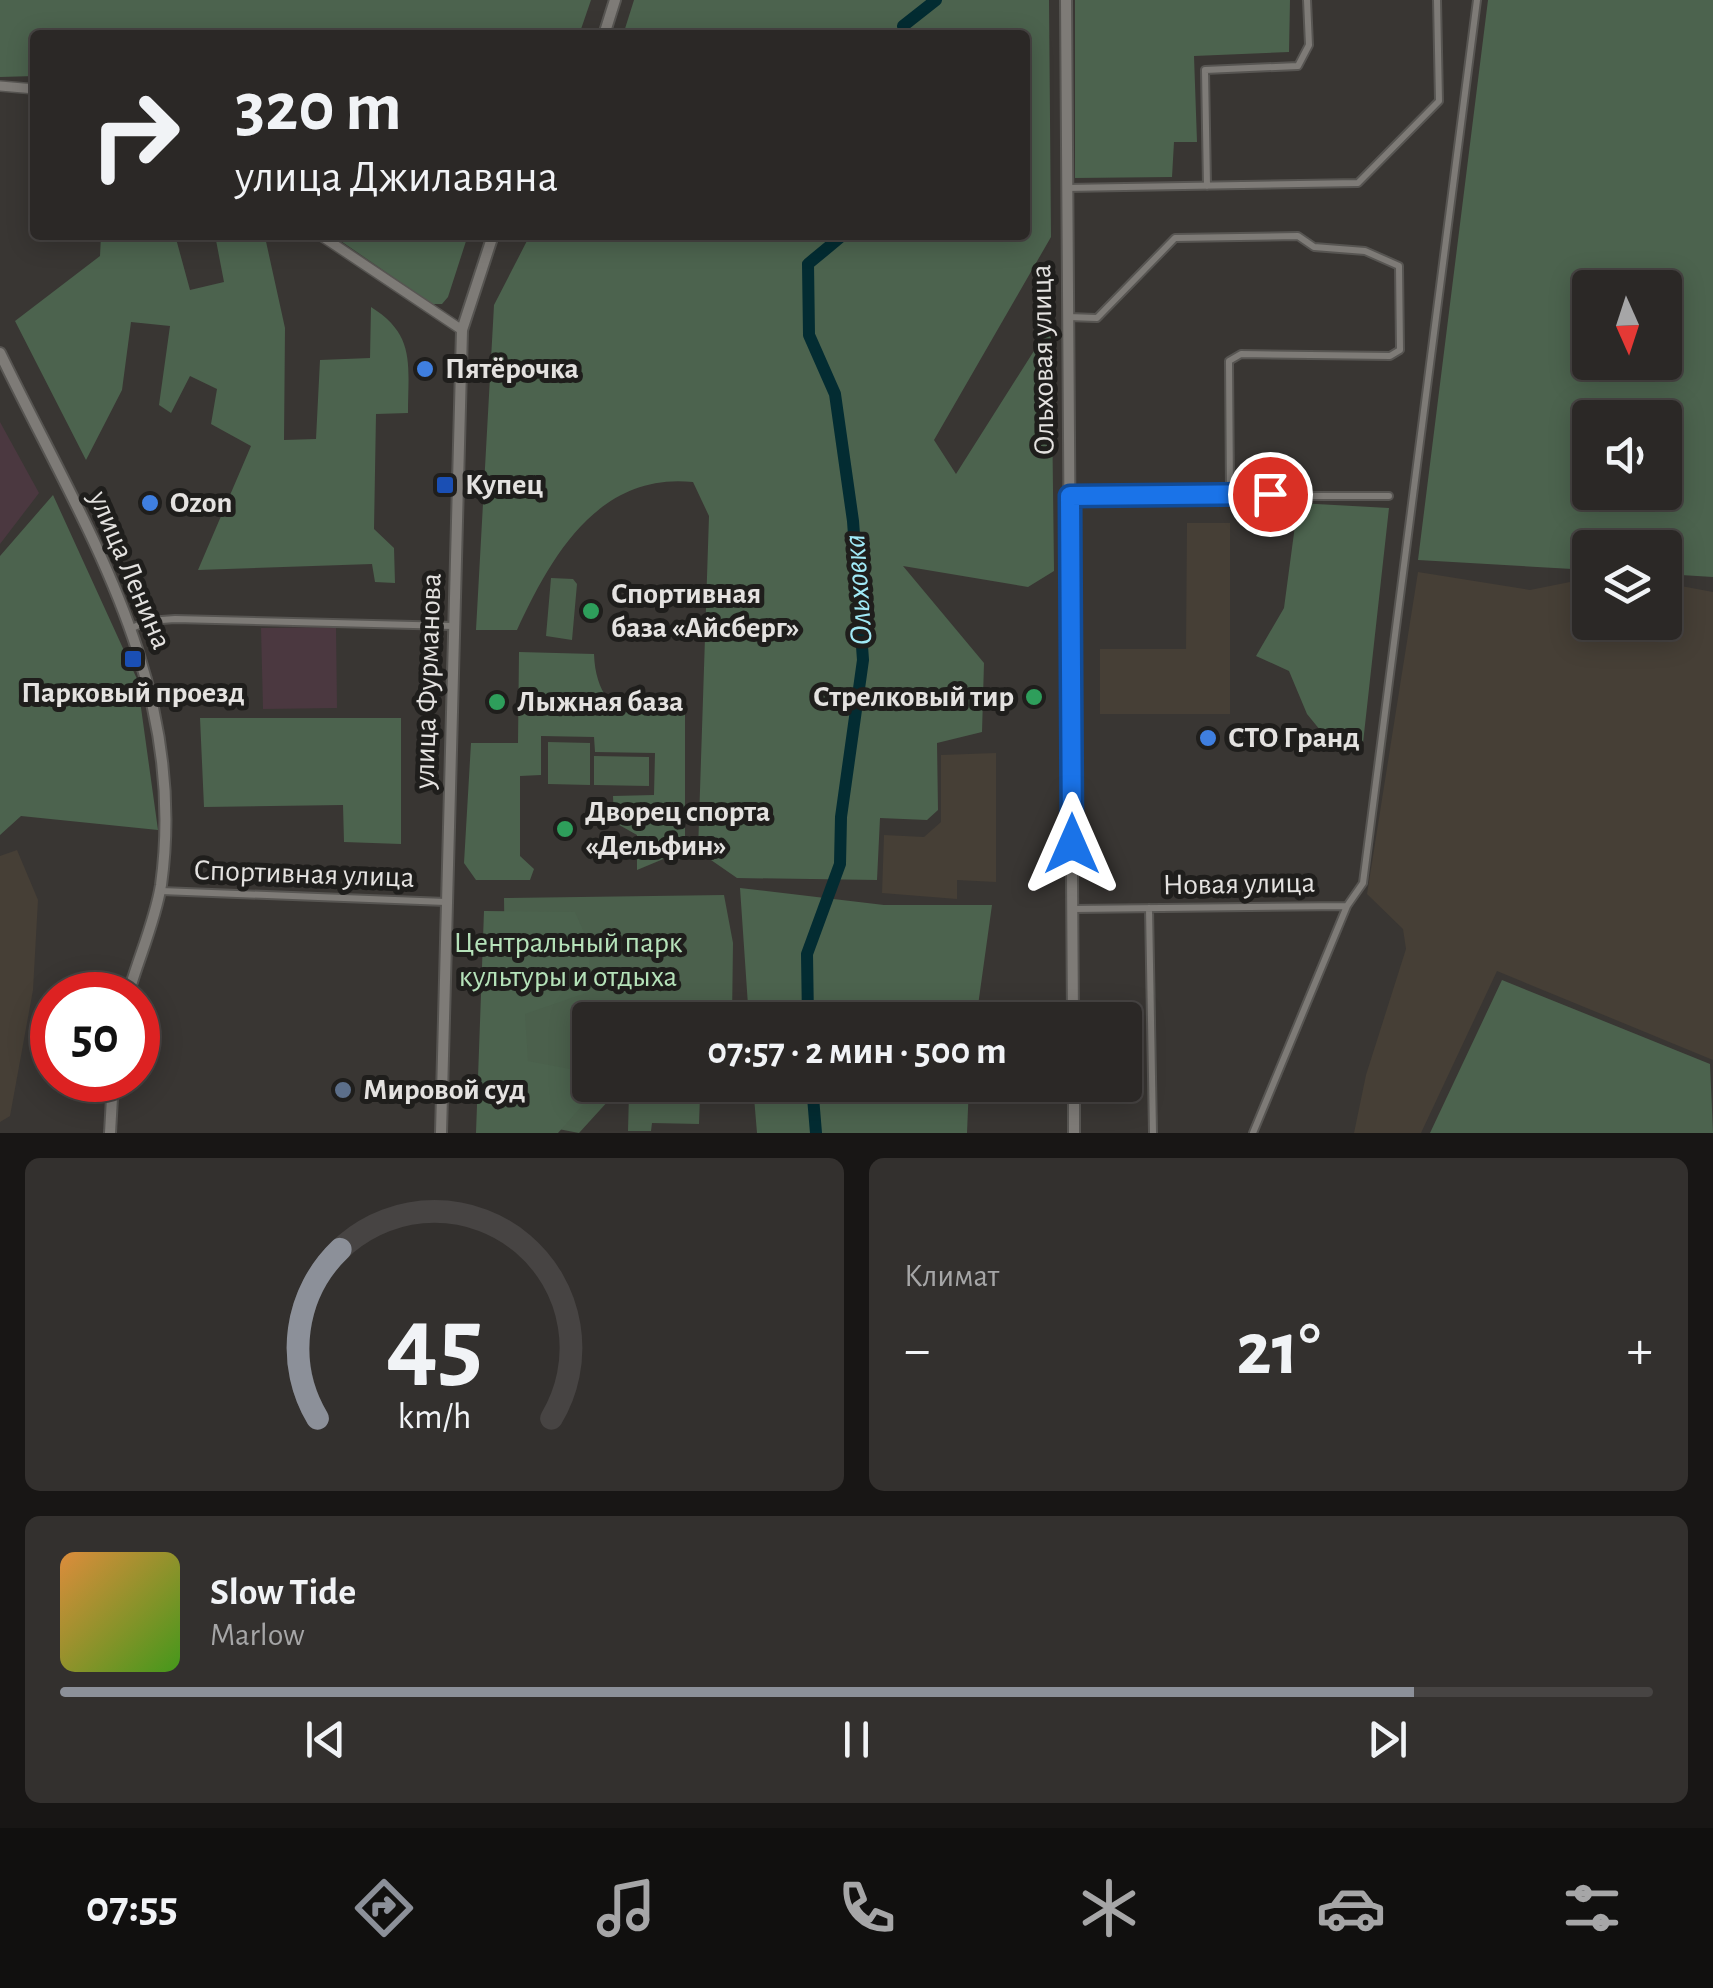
<!DOCTYPE html>
<html lang="ru">
<head>
<meta charset="utf-8">
<style>
  body { margin:0; font-family:"Alegreya Sans",sans-serif; background:#33302e; color:#f1f3f6; height:100vh; display:flex; flex-direction:column; font-size:38px; white-space:nowrap }
  * { box-sizing:border-box; margin:0 }
  p { font-size:32px; color:#a6a6a7 }
  .icon { flex:none; width:55px; height:55px; fill:none; stroke:currentColor; stroke-width:2; stroke-linecap:round; stroke-linejoin:round }
  .map { position:relative; height:1133px; overflow:hidden }
  .panel { display:flex; flex-direction:column; gap:25px; padding:25px; background:#181615; flex:1 }
  .panel>* { flex:none }
  .banner { position:absolute; left:30px; top:30px; width:1000px; height:210px; border-radius:10px; box-shadow:0 5px 25px #0003,0 0 0 2px #474443; background:#2b2826; color:#f1f3f6; overflow:hidden }
  .needle { width:65px; rotate:177deg }
  .fabs { position:absolute; left:1572px; top:270px; display:grid; gap:20px }
  .fabs a { display:grid; place-items:center; width:110px; height:110px; border-radius:10px; background:#2b2826; box-shadow:0 5px 25px #0003,0 0 0 2px #474443; font-size:50px }
  .speed { position:absolute; left:30px; top:972px; display:flex; gap:20px; font-size:50px; font-weight:700; text-align:center }
  .speed>* { display:grid; place-content:center; width:130px; height:130px; border-radius:50%; background:#2b2826; box-shadow:0 5px 25px #0003,0 0 0 2px #474443; line-height:1 }
  .speed .limit { border:15px solid #d22; background:#fff; color:#111 }
  .pin { position:absolute; display:grid; place-items:center; width:85px; height:85px; color:#fff; margin:-42px; border:5px solid #fff; border-radius:50%; box-shadow:0 2px 10px #0007 }
  .me { position:absolute; width:110px; margin:-55px; rotate:0deg; stroke-linejoin:round; filter:drop-shadow(0 0 8px #0008) }
  .turn { display:flex; align-items:center; gap:35px; height:210px; padding:0 40px; font-size:45px }
  .turn .icon { width:130px; height:130px; stroke-width:2.5 }
  .turn b { display:block; font-size:70px; line-height:85px }
  .big { font-size:75px; font-weight:700; line-height:1.1 }
  .panel .widget { flex:1; display:flex; flex-direction:column; justify-content:center; gap:15px; min-width:0; padding:0 35px; border-radius:15px; background:#33302e }
  .panel .dial { align-items:center; gap:0 }
  .dial svg { height:260px; overflow:visible; fill:none; stroke:#474443; stroke-width:7; stroke-linecap:round; text-anchor:middle }
  .dial text { fill:#f1f3f6; stroke:none }
  .song { display:flex; align-items:center; gap:30px }
  .cover { width:120px; height:120px; border-radius:15px; background:linear-gradient(135deg,hsl(30 70% 55%),hsl(100 70% 35%)) }
  .played { height:10px; border-radius:5px; background:linear-gradient(90deg,#8c9099 85%,#474443 85%) }
  .keys { display:flex; justify-content:space-around; direction:ltr }
  .heat { display:flex; justify-content:space-between; align-items:center; font-size:55px; direction:ltr }
  .panel .tiles { flex:1; display:grid; gap:25px; grid-template-columns:1fr 1fr }
  .widget:last-child { grid-column:span 2 }
  .trip { position:absolute; left:572px; top:1002px; width:570px; height:100px; border-radius:10px; background:#2b2826; box-shadow:0 5px 25px #0003,0 0 0 2px #474443; font-weight:700; line-height:100px; text-align:center }
  .tab-bar { display:flex; height:160px; justify-content:space-around; align-items:center; background:#11100f; color:#a6a6a7 }
  .tab-bar .icon { width:70px; height:70px }
  .tab-bar .on { color:#8c9099 }
  .tab-bar b { font-size:45px; color:#f1f3f6 }
  .map>svg:first-child { display:block }
  .built { fill:#463f36 }
  .education { fill:#4b3840 }
  .green { fill:#4b604c }
  .forest { fill:#4c634e; fill-rule:evenodd }
  .lines { fill:none; stroke-linecap:round; stroke-linejoin:round }
  .river { stroke:#032c32; stroke-width:12 }
  .minor-casing { stroke:#575552; stroke-width:10 }
  .tertiary-casing { stroke:#575552; stroke-width:12 }
  .secondary-casing { stroke:#575552; stroke-width:14 }
  .minor { stroke:#7e7b77; stroke-width:6 }
  .tertiary { stroke:#7e7b77; stroke-width:9 }
  .secondary { stroke:#7e7b77; stroke-width:10 }
  .route-casing { stroke:#114b97; stroke-width:25 }
  .route { stroke:#1a73e8; stroke-width:18 }
  .shop-dot { fill:#3f7fe0; stroke:#1f1e1c; stroke-width:4 }
  .transit-dot { fill:#1a4fb4; stroke:#1f1e1c; stroke-width:4 }
  .leisure-dot { fill:#2e9e5b; stroke:#1f1e1c; stroke-width:4 }
  .service-dot { fill:#5c6f8a; stroke:#1f1e1c; stroke-width:4 }
  .labels { text-anchor:middle; dominant-baseline:central; stroke-width:10; stroke-linejoin:round; paint-order:stroke }
  .street-label { font-size:30px; fill:#e4e2e0; stroke:#1f1e1c }
  .poi-label { font-size:30px; font-weight:bold; fill:#e4e2e0; stroke:#1f1e1c; text-anchor:start }
  .park-label { font-size:30px; fill:#b5e2b9; stroke:#1f1e1c }
  .water-label { font-size:32px; font-style:italic; fill:#a1e9f6; stroke:#1f1e1c }
</style>
</head>
<body>
<div class="map">
<svg width="1713" height="1133" viewBox="0 0 1713 1133">
  <rect width="100%" height="100%" fill="#393633"/>
  <path class="built" d="M1187,523H1230V714H1100V649H1186Z
    M1418,572L1530,590L1590,578V622H1665V583L1713,592V1060L1497,971L1421,1133H1354L1366,1075L1406,949L1403,929L1367,894Z
    M996,753V882L957,880V899L882,893L884,835L924,837L941,822V755Z
    M17,850L38,900L33,990L10,1116L0,1122V856Z"/>
  <path class="education" d="M0,422L39,493L0,544Z
    M336,627L337,708L263,709L261,628Z"/>
  <path class="green" d="M551,578L573,579L577,584L572,640L546,636Z
    M548,742L590,743V785L548,784Z
    M594,756L649,757V786L594,785Z
    M724,895L733,943L732,1020H590V1085H732V1092L620,1088L579,1133L507,1119L504,898Z
    M629,1093L700,1096L699,1124L652,1123L651,1131H628Z"/>
  <path class="forest" d="M0,0H591L579,35H35V76L0,77Z
    M634,0H1049L1051,237L934,440L956,474L1051,324L1054,571L1028,587L903,566L984,663L982,732L937,743L938,810L927,820L880,818L877,880L737,878L698,851L709,516L693,482C599,472 551,556 517,630H476L494,305L530,235H1025V35H623Z
    M1075,0H1290L1289,52L1194,56L1197,142H1174L1172,177L1075,178Z
    M1488,0H1713V577L1665,574V548H1590V570L1418,560ZM1590,288H1665V362H1590ZM1590,418H1665V492H1590Z
    M101,235H175L190,290L224,282L215,235L265,237L285,328L284,440L316,439L320,360L370,358L371,307C416,335 408,365 408,413L376,414L374,529L394,548L395,583L375,582L372,564L198,570L251,446L211,424L217,389L190,376L171,413L159,405L170,326L131,322L122,390L86,460L15,321L100,256Z
    M332,235H468L448,297L442,304H432Z
    M53,495L137,679L158,830L21,816L0,835V556Z
    M1298,503L1389,508L1362,752H1338L1307,714L1289,671L1256,656L1284,608Z
    M519,652L594,654C596,713 638,732 685,695V850L637,870V835L614,822L613,796L654,795L655,753L595,752L594,737L541,736V775L520,776V856L534,869L530,880H476L464,863L471,743H518Z
    M200,718H401V844L344,842L343,805L204,807Z
    M740,888L884,905H992L976,1020H749Z
    M484,911L575,912L590,946L589,992L525,1014L528,1061L586,1072L595,1091L558,1133H476Z
    M1502,980L1710,1064L1713,1133H1430Z
    M753,1085H969L967,1133H757Z"/>
  <g class="lines">
    <path class="river" d="M905,35L903,26L936,0
      M808,1020L807,954L840,864L841,817L863,660L853,521L835,394L809,335L808,264L843,235
      M812,1085L816,1133"/>
    <g class="minor-casing">
      <path id="minor" d="M1207,186L1205,70L1298,66L1309,45L1307,0
        M1066,188L1358,183L1439,101L1437,0
        M1068,317L1097,318L1175,238L1298,236L1314,247L1365,251L1399,266L1400,350L1390,356L1241,354L1229,361L1230,494
        M1069,496H1389
        M132,628L148,621L175,619L453,626
        M161,891L446,902
        M1149,908L1153,1133
        M1073,909L1347,906
        M1253,1133L1347,906L1363,883L1477,0"/>
    </g>
    <g class="tertiary-casing">
      <path id="tertiary" d="M0,86L35,89
        M320,235L462,330"/>
    </g>
    <g class="secondary-casing">
      <path id="secondary" d="M1066,0L1073,1020
        M604,35L615,0
        M0,353C84,527 189,683 161,885C155,922 138,959 128,995
        M1074,1085V1133
        M110,1133L113,1080
        M441,1133L462,330L493,235"/>
    </g>
    <use href="#minor" class="minor"/>
    <use href="#tertiary" class="tertiary"/>
    <use href="#secondary" class="secondary"/>
  </g>
  <g class="lines">
    <g class="route-casing">
      <path id="route" d="M1072,844L1070,496L1270,494"/>
    </g>
    <use href="#route" class="route"/>
  </g>
  <g class="shop-dot">
    <circle cx="425" cy="369" r="10"/>
    <circle cx="150" cy="503" r="10"/>
    <circle cx="1208" cy="738" r="10"/>
  </g>
  <g class="transit-dot">
    <rect x="435" y="475" width="20" height="20" rx="5"/>
    <rect x="123" y="649" width="20" height="20" rx="5"/>
  </g>
  <g class="leisure-dot">
    <circle cx="591" cy="611" r="10"/>
    <circle cx="1034" cy="697" r="10"/>
    <circle cx="497" cy="702" r="10"/>
    <circle cx="565" cy="829" r="10"/>
  </g>
  <circle class="service-dot" cx="343" cy="1090" r="10"/>
  <g class="labels">
    <g class="street-label">
      <text transform="translate(1043 360) rotate(-91)">Ольховая улица</text>
      <text transform="translate(130 570) rotate(67)">улица Ленина</text>
      <text transform="translate(428 681) rotate(-88)">улица Фурманова</text>
      <text transform="translate(304 874) rotate(2)">Спортивная улица</text>
      <text transform="translate(1239 884) rotate(-1)">Новая улица</text>
    </g>
    <g class="poi-label">
      <text x="445" y="369">Пятёрочка</text>
      <text x="465" y="485">Купец</text>
      <text x="170" y="503">Ozon</text>
      <text x="611" y="594">Спортивная<tspan x="611" dy="34">база «Айсберг»</tspan></text>
      <text x="133" y="693" text-anchor="middle">Парковый проезд</text>
      <text x="1014" y="697" text-anchor="end">Стрелковый тир</text>
      <text x="517" y="702">Лыжная база</text>
      <text x="1228" y="738">СТО Гранд</text>
      <text x="585" y="812">Дворец спорта<tspan x="585" dy="34">«Дельфин»</tspan></text>
      <text x="363" y="1090">Мировой суд</text>
    </g>
    <g class="park-label">
      <text x="568" y="943">Центральный парк<tspan x="568" dy="34">культуры и отдыха</tspan></text>
    </g>
    <g class="water-label">
      <text transform="translate(858 590) rotate(-94)">Ольховка</text>
    </g>
  </g>
</svg>
<div class="fabs">
<a><svg class="needle" viewBox="-14 -14 28 28"><path d="M0-13l5 13h-10z" fill="#e53935"/><path d="M0 13l5-13h-10z" fill="#a6a6a7"/></svg></a>
<a><svg class="icon" aria-label="sound" viewBox="0 0 24 24"><path d="M4 9h4l5-4v14l-5-4H4zM17 9q2 3 0 6"/></svg></a>
<a><svg class="icon" aria-label="layers" viewBox="0 0 24 24"><path d="M12 4l9 5-9 5-9-5zM3 14l9 5 9-5"/></svg></a>
</div>
<div class="speed"><div class="limit">50</div></div>
<div class="pin" style="left:1270px;top:494px;background:#d93025"><svg class="icon" aria-label="arrive" viewBox="0 0 24 24"><path d="M6 21V4h12l-3 4 3 4H6"/></svg></div>
<svg class="me" style="left:1072px;top:844px" viewBox="-20 -20 40 40"><path d="M0-17L14 15 0 8-14 15z" fill="#1a73e8" stroke="#fff" stroke-width="4"/></svg>
<div class="trip">07:57 · 2 мин · 500 m</div>
<div class="banner">
<div class="turn"><svg class="icon" aria-label="right" viewBox="0 0 24 24"><path d="M7 20v-9h11M14 6l5 5-5 5"/></svg><div><b>320 m</b>улица Джилавяна</div></div>
</div>
</div>
<section class="panel">
<div class="tiles">
<div class="widget dial"><svg viewBox="0 0 100 80">
<path d="M14 69A42 42 0 1 1 86 69"/>
<path d="M14 69A42 42 0 0 1 21 17" stroke="#8c9099"/>
<text x="50" y="56" font-size="32" font-weight="700">45</text>
<text x="50" y="72" font-size="11">km/h</text>
</svg></div>
<div class="widget"><p>Климат</p>
<div class="heat"><a>−</a><b class="big">21°</b><a>+</a></div>
</div>
<div class="widget">
<div class="song"><i class="cover"></i><div><b>Slow Tide</b><p>Marlow</p></div></div>
<div class="played"></div>
<div class="keys"><svg class="icon" aria-label="previous" viewBox="0 0 24 24"><path d="M18 5L8 12l10 7zM5 5v14"/></svg><svg class="icon" aria-label="pause" viewBox="0 0 24 24"><path d="M8 5v14M16 5v14"/></svg><svg class="icon" aria-label="next" viewBox="0 0 24 24"><path d="M6 5l10 7-10 7zM19 5v14"/></svg></div>
</div>
</div>
</section>
<nav class="tab-bar">
<b>07:55</b>
<svg class="icon on" aria-label="directions" viewBox="0 0 24 24"><path d="M12 3l9 9-9 9-9-9zM9 14v-3h6M13 9l2 2-2 2"/></svg>
<svg class="icon" aria-label="music" viewBox="0 0 24 24"><path d="M9 18V5l10-2v13"/><circle cx="6" cy="18" r="3"/><circle cx="16" cy="16" r="3"/></svg>
<svg class="icon" aria-label="phone" viewBox="0 0 24 24"><path d="M5 4h4l2 5-3 2q2 4 5 5l2-3 5 2v4C11 20 4 13 5 4z"/></svg>
<svg class="icon" aria-label="climate" viewBox="0 0 24 24"><path d="M12 3v18M4 7l16 10M4 17L20 7"/></svg>
<svg class="icon" aria-label="car" viewBox="0 0 24 24"><path d="M5 17H2v-5l4-1 3-4h7l3 4 3 1v5h-3M9 17h6M6 11h13"/><circle cx="7" cy="17" r="2"/><circle cx="17" cy="17" r="2"/></svg>
<svg class="icon" aria-label="filters" viewBox="0 0 24 24"><path d="M4 7h16M4 17h16"/><circle cx="9" cy="7" r="2"/><circle cx="15" cy="17" r="2"/></svg>
</nav>
</body>
</html>
